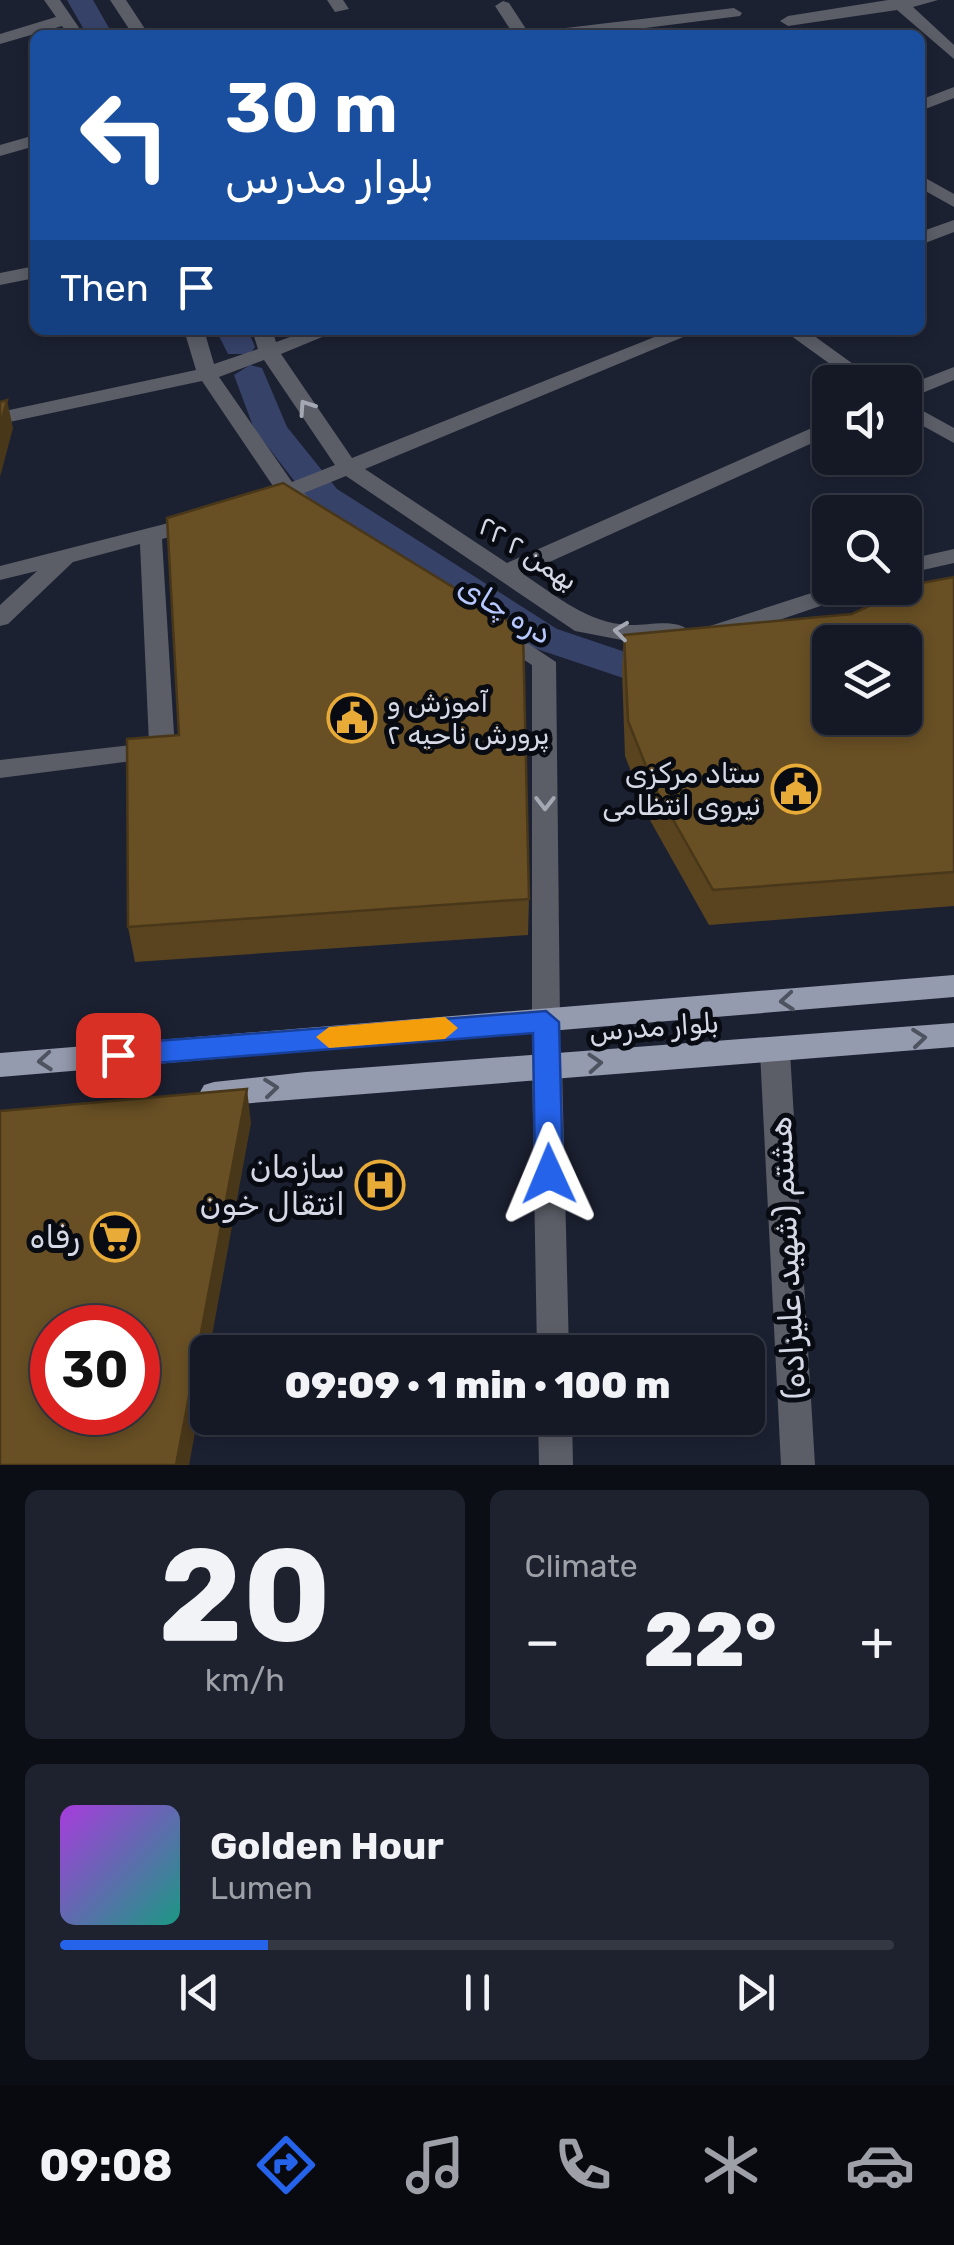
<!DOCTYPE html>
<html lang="en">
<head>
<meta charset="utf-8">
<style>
  body { margin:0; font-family:Rubik,Vazirmatn,sans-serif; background:#1e222e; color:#f1f3f6; height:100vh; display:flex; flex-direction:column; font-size:38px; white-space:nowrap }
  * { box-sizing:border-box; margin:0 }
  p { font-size:32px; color:#9da0a7 }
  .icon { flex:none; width:55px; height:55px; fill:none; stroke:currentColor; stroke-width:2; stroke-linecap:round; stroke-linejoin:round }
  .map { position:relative; height:1465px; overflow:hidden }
  .panel { display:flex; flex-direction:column; gap:25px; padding:25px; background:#0c0e15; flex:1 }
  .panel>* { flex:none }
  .top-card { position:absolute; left:30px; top:30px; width:895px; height:305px; border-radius:15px; box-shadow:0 5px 15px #0003,0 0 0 2px #343843; background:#1a4fa0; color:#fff; overflow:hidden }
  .fabs { position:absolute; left:812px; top:365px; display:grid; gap:20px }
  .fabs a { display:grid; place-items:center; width:110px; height:110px; border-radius:15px; background:#151926; box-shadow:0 5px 15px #0003,0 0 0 2px #343843; font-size:50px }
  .speed { position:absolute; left:30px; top:1305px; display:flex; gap:20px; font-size:50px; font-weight:700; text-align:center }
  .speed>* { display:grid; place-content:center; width:130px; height:130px; border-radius:50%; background:#151926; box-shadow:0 5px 15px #0003,0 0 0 2px #343843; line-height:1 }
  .speed .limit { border:15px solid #d22; background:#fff; color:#111 }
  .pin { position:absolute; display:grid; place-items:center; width:85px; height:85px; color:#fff; margin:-42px; border-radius:20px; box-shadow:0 5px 15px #0006 }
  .me { position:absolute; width:110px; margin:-55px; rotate:359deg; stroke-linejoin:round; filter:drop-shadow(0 0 8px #0008) }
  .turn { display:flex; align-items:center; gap:35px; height:210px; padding:0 30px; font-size:45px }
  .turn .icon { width:130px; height:130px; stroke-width:2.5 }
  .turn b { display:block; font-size:70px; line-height:85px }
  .then { display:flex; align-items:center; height:95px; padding:0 30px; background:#0003; gap:20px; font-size:38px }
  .big { font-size:75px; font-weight:800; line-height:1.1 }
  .panel .tile { flex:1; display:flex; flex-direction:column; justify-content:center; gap:15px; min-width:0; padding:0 35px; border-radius:15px; background:#1e222e }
  .panel .dial { align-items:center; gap:0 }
  .dial b { font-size:130px; line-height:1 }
  .song { display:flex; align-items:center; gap:30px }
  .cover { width:120px; height:120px; border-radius:15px; background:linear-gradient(135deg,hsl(280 70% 55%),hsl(170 70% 35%)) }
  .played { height:10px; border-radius:5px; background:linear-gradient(90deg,#2563eb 25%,#343843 25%) }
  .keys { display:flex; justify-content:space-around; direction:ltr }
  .heat { display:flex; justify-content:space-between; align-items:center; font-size:55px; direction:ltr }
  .panel .tiles { flex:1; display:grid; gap:25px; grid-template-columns:1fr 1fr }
  .tile:last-child { grid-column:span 2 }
  .trip { position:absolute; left:190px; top:1335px; width:575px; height:100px; border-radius:15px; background:#151926; box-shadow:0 5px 15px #0003,0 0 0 2px #343843; font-weight:800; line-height:100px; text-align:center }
  .tabs { display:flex; height:160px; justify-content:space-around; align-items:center; background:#080a0f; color:#9da0a7 }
  .tabs .icon { width:70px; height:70px }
  .tabs .selected { color:#2563eb }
  .tabs b { font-size:45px; color:#f1f3f6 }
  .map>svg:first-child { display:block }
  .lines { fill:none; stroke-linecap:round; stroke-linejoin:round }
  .canal { fill:#374269; fill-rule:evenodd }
  .minor { fill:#5b5e67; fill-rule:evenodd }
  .major { fill:#959bae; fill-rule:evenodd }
  .wall { fill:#59441f }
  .shaded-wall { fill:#493719 }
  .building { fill:#684f24; stroke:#493719; stroke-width:2.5; fill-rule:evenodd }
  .oneway { stroke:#a4a8b3 }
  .oneway2 { stroke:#4e5360 }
  .route { fill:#2563eb; stroke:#184099; stroke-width:2.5 }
  .slow { fill:#f59e0b }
  .labels { text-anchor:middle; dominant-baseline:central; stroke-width:10; stroke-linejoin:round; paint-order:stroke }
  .street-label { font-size:28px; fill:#d5d9e5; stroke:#080b12 }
  .poi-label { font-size:28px; fill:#d5d9e5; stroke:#080b12; text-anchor:start }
  .water-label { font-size:30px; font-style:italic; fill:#b7c8fe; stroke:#080b12 }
  .near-poi-label { font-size:32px; fill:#d5d9e5; stroke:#080b12; text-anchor:end }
  .near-street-label { font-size:32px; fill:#d5d9e5; stroke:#080b12 }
</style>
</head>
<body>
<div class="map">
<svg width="954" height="1465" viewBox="0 0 954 1465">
  <rect width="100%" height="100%" fill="#1c2132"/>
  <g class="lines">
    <path class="canal" d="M67,0H93L113,35H87Z
      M216,330H248L255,347L250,354H228Z
      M250,365L262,368L287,427L337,489L557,629L646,659L674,656L688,660L693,669L688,678L644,685L531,647L313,505L254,429L234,375Z"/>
    <path class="minor" d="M44,0H60L84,35H68L62,26L0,44V34L56,17Z
      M110,0H126L149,35H133Z
      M327,0H343L349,9L335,12Z
      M888,0H938L913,7L954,45V59L897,10L788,26L780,21L788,16Z
      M503,1L509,3L530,35H514L495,6Z
      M734,8L742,13L740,16L590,35H541L549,30Z
      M954,87V98L920,111V100Z
      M35,135V146L0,156V145Z
      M920,175L954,194V207L920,188Z
      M954,220V232L920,245V232Z
      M35,266V278L0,285V273Z
      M184,330H204L214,364L258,349L252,330H272L276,342L310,330H339L281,354L352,458L672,330H700L365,469L507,563L823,423L830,421V435L523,574C557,596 587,623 629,625C647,626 678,617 690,632L678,640L627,641L575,631L346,476L304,493L316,504L313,509L305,511L285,501H269L266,496L275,489L202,381L0,424V412L196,370ZM264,360L335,465L292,482L219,377Z
      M783,330H806L878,382H855Z
      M954,367V380L905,400V386Z
      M905,401L954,428V443L905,416Z
      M196,516L204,518L207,523L204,528L162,539L175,750L171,756L0,778V760L149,743L140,544L73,562L8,624L0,626V605L37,571L0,580V566Z
      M954,549V563L905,574V560Z
      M830,587L863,588L859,593L726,638H710L706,632L710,626Z
      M497,623L556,662L560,1022L556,1030L546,1034L536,1030L532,1022V665L489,637L485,631L489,625Z
      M775,1040L785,1044L790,1052L815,1465H781L760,1052L765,1044Z
      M547,1054L557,1057L562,1066L569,1352H537L532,1066L537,1057Z
      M538,1418H572L573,1465H539Z"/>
    <path class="major" d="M954,975V997L0,1077V1053Z
      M954,1023V1047L214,1106L204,1103L199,1094L204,1085L214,1082L306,1072Z"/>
  </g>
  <path class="wall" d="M954,577V906L709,925L651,822L625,756L622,670L624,635L852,614Z
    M529,899L528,935L135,962L128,927Z"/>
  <path class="shaded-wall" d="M7,400L13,428L0,477V426Z
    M247,1089L251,1123L209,1352H208V1362L189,1465H176Z"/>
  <path class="building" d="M7,400L0,426V402Z
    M283,483L523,630L529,899L128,927L127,739L179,735L167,518Z
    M954,577V872L713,890L654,786L628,721L624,635L852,614L916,584ZM830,642H905V718H830Z
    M247,1089L176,1465H0V1111ZM52,1328H138V1412H52Z"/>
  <defs><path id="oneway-chevron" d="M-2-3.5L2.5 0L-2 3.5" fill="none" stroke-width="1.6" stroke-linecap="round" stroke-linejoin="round" transform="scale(2.5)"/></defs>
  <g class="oneway">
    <use href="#oneway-chevron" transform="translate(306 407) rotate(-124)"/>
    <use href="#oneway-chevron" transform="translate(621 631) rotate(-173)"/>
    <use href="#oneway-chevron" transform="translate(545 803) rotate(90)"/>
  </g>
  <g class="oneway2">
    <use href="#oneway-chevron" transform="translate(787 1001) rotate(175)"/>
    <use href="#oneway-chevron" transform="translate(919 1038) rotate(-6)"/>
    <use href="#oneway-chevron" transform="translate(45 1061) rotate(175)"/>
    <use href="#oneway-chevron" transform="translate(595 1063) rotate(-4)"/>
    <use href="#oneway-chevron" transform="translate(271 1088) rotate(-6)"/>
  </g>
  <path class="route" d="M546,1011L559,1022L563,1174L559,1182L549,1186L539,1182L535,1174L533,1033L118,1066L105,1055L118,1044Z"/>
  <path class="slow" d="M445,1017L458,1028L445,1039L329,1048L316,1037L329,1027Z"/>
  <defs>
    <g id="civic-ring" transform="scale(2.5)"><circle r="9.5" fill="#080b12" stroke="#e8ab37" stroke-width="1.5"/><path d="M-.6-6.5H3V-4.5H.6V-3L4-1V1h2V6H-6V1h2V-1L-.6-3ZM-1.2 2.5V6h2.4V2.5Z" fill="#e8ab37"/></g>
    <g id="hospital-ring" transform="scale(2.5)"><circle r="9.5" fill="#080b12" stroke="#e8ab37" stroke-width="1.5"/><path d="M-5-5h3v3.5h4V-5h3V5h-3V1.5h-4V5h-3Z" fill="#e8ab37"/></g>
    <g id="supermarket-ring" transform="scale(2.5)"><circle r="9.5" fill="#080b12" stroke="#e8ab37" stroke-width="1.5"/><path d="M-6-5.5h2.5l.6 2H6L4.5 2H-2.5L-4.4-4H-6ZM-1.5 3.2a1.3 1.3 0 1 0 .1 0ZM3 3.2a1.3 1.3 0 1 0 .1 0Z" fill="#e8ab37"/></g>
  </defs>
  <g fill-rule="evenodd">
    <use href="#civic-ring" x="352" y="718"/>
    <use href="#civic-ring" x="796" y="789"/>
    <use href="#hospital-ring" x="380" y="1185"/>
    <use href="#supermarket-ring" x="115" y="1237"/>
  </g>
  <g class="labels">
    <g class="street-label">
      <text transform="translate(528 553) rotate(33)">۲۲ بهمن ۲</text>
      <text transform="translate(654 1027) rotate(-4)">بلوار مدرس</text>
    </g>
    <g class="poi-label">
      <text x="387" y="702">آموزش و<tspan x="387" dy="32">پرورش ناحیه ۲</tspan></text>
      <text x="761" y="773" text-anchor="end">ستاد مرکزی<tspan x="761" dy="32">نیروی انتظامی</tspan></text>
    </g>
    <g class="water-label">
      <text transform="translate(505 610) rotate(31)">دره چای</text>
    </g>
    <g class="near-poi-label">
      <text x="345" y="1167">سازمان<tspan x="345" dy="37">انتقال خون</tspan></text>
      <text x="80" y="1237">رفاه</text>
    </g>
    <g class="near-street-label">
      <text transform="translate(787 1258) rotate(-93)">هشتم (شهید علیزاده)</text>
    </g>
  </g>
</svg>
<div class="fabs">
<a><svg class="icon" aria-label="sound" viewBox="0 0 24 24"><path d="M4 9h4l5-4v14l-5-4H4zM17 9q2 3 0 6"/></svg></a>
<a><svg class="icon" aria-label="search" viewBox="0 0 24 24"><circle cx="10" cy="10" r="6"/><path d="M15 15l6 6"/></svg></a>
<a><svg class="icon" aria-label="layers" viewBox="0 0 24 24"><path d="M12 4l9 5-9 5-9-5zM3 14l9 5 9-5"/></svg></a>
</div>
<div class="speed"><div class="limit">30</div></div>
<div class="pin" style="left:118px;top:1055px;background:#d93025"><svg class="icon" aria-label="arrive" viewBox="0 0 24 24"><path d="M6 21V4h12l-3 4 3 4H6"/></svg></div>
<svg class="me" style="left:549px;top:1174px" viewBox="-20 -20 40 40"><path d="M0-17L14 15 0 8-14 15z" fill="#2563eb" stroke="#fff" stroke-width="4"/></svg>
<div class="trip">09:09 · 1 min · 100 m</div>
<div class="top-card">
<div class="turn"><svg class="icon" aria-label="left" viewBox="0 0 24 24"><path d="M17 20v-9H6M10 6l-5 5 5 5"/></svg><div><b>30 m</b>بلوار مدرس</div></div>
<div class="then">Then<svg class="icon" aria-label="arrive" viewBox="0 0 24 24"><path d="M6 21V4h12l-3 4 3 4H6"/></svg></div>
</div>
</div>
<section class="panel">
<div class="tiles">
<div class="tile dial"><b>20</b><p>km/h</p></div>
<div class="tile"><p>Climate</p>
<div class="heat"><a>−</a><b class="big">22°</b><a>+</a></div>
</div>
<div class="tile">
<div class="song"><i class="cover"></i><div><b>Golden Hour</b><p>Lumen</p></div></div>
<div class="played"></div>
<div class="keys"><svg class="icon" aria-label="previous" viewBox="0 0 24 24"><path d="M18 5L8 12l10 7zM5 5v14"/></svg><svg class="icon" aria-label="pause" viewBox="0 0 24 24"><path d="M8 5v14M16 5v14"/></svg><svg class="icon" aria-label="next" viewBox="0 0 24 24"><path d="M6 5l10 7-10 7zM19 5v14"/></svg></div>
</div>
</div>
</section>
<nav class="tabs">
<b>09:08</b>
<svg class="icon selected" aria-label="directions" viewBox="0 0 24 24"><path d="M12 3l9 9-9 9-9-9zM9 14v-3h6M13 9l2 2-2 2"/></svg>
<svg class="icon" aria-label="music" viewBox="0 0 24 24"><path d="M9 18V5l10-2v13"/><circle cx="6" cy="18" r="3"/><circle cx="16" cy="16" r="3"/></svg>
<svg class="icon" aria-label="phone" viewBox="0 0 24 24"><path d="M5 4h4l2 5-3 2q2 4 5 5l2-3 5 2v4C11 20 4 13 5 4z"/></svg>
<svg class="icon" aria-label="climate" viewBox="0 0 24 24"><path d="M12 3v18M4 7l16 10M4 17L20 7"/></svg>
<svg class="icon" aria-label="car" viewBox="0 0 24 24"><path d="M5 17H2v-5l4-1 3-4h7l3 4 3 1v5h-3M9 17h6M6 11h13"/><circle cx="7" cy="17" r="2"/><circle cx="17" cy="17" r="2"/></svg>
</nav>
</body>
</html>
